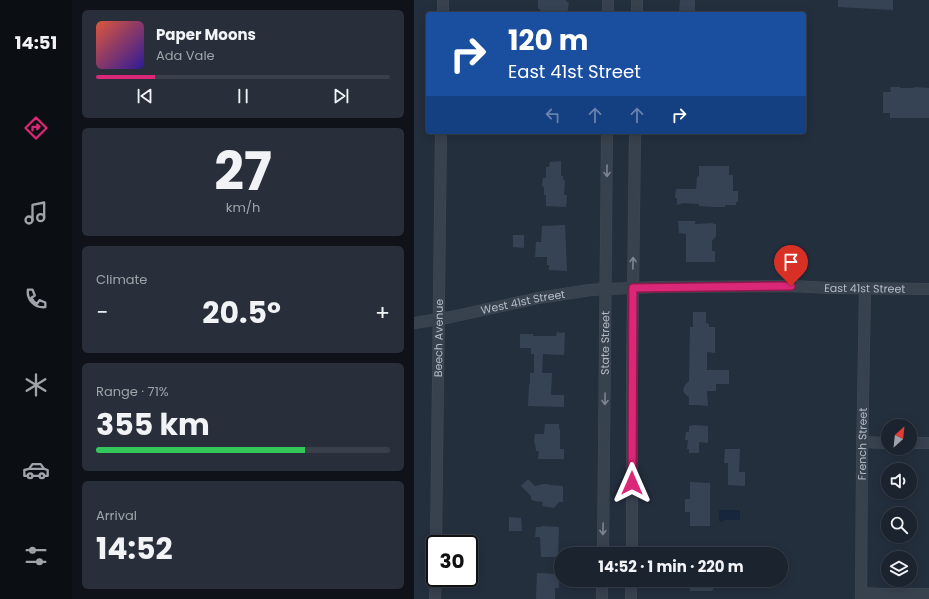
<!DOCTYPE html>
<html lang="en">
<head>
<meta charset="utf-8">
<style>
  body { margin:0; font-family:Poppins,sans-serif; background:#282f3a; color:#f1f3f6; height:100vh; display:flex; flex-direction:column; font-size:15px; white-space:nowrap }
  * { box-sizing:border-box; margin:0 }
  p { font-size:13px; color:#a0a4aa }
  .icon { flex:none; width:22px; height:22px; fill:none; stroke:currentColor; stroke-width:2; stroke-linecap:round; stroke-linejoin:round }
  .map { position:relative; flex:1; overflow:hidden }
  .panel { display:flex; flex-direction:column; gap:10px; padding:10px; background:#0f1319; width:342px }
  .panel>* { flex:none }
  .top-card { position:absolute; left:12px; top:12px; width:380px; height:122px; border-radius:4px; box-shadow:0 2px 10px #0003,0 0 0 1px #39404a; background:#1a4fa0; color:#fff; overflow:hidden }
  .needle { width:26px; rotate:27deg }
  .controls { position:absolute; left:467px; top:419px; display:grid; gap:8px }
  .controls a { display:grid; place-items:center; width:36px; height:36px; border-radius:50%; background:#1b232e; box-shadow:0 2px 10px #0003,0 0 0 1px #39404a; font-size:20px }
  .speed { position:absolute; left:12px; top:535px; display:flex; gap:8px; font-size:20px; font-weight:700; text-align:center }
  .speed>* { display:grid; place-content:center; width:52px; height:52px; border-radius:50%; background:#1b232e; box-shadow:0 2px 10px #0003,0 0 0 1px #39404a; line-height:1 }
  .speed .limit { border:2px solid #111; border-radius:6px; background:#fff; color:#111 }
  .pin { position:absolute; display:grid; place-items:center; width:34px; height:34px; color:#fff; margin:-41px -17px; border-radius:50% 50% 50% 0; rotate:-45deg; box-shadow:0 0 4px #0007 }
  .pin .icon { rotate:45deg }
  .me { position:absolute; width:44px; margin:-22px; rotate:0deg; stroke-linejoin:round; filter:drop-shadow(0 0 3px #0008) }
  .turn { display:flex; align-items:center; gap:14px; height:84px; padding:0 16px; font-size:18px }
  .turn .icon { width:52px; height:52px; stroke-width:2.5 }
  .turn b { display:block; font-size:28px; line-height:34px }
  .lanes { display:flex; align-items:center; height:38px; padding:0 16px; background:#0003; justify-content:center; gap:20px; direction:ltr }
  .lanes .off { opacity:.35 }
  .big { font-size:30px; font-weight:700; line-height:1.1 }
  .panel .tile { flex:1; display:flex; flex-direction:column; justify-content:center; gap:6px; min-width:0; padding:0 14px; border-radius:6px; background:#282f3a }
  .panel .dial { align-items:center; gap:0 }
  .dial b { font-size:52px; line-height:1 }
  .song { display:flex; align-items:center; gap:12px }
  .cover { width:48px; height:48px; border-radius:6px; background:linear-gradient(135deg,hsl(10 70% 55%),hsl(250 70% 35%)) }
  .played { height:4px; border-radius:2px; background:linear-gradient(90deg,#db2777 20%,#39404a 20%) }
  .keys { display:flex; justify-content:space-around; direction:ltr }
  .heat { display:flex; justify-content:space-between; align-items:center; font-size:22px; direction:ltr }
  .charge { height:6px; border-radius:3px; background:linear-gradient(90deg,#34c759 71%,#39404a 0) }
  .trip { position:absolute; left:140px; top:547px; width:234px; height:40px; border-radius:20px; background:#1b232e; box-shadow:0 2px 10px #0003,0 0 0 1px #39404a; font-weight:700; line-height:40px; text-align:center }
  main { display:flex; flex:1; min-height:0 }
  .dock { display:flex; flex-direction:column; width:72px; justify-content:space-around; align-items:center; background:#0b0e12; color:#a0a4aa }
  .dock .icon { width:28px; height:28px }
  .dock .on { color:#db2777 }
  .dock b { font-size:18px; color:#f1f3f6 }
  .map>svg:first-child { display:block }
  .water { fill:#17263c }
  .building { fill:#364354 }
  .lines { fill:none; stroke-linecap:round; stroke-linejoin:round }
  .minor-casing { stroke:#414a57; stroke-width:12 }
  .minor { stroke:#38414e; stroke-width:11 }
  .oneway { stroke:#7c8592 }
  .route-casing { stroke:#8e194d; stroke-width:10 }
  .route { stroke:#db2777; stroke-width:7 }
  .labels { text-anchor:middle; dominant-baseline:central; stroke-width:4; stroke-linejoin:round; paint-order:stroke }
  .street-label { font-size:11px; fill:#b4bcc9; stroke:#1d2633 }
</style>
</head>
<body>
<main>
<nav class="dock">
<b>14:51</b>
<svg class="icon on" aria-label="directions" viewBox="0 0 24 24"><path d="M12 3l9 9-9 9-9-9zM9 14v-3h6M13 9l2 2-2 2"/></svg>
<svg class="icon" aria-label="music" viewBox="0 0 24 24"><path d="M9 18V5l10-2v13"/><circle cx="6" cy="18" r="3"/><circle cx="16" cy="16" r="3"/></svg>
<svg class="icon" aria-label="phone" viewBox="0 0 24 24"><path d="M5 4h4l2 5-3 2q2 4 5 5l2-3 5 2v4C11 20 4 13 5 4z"/></svg>
<svg class="icon" aria-label="climate" viewBox="0 0 24 24"><path d="M12 3v18M4 7l16 10M4 17L20 7"/></svg>
<svg class="icon" aria-label="car" viewBox="0 0 24 24"><path d="M5 17H2v-5l4-1 3-4h7l3 4 3 1v5h-3M9 17h6M6 11h13"/><circle cx="7" cy="17" r="2"/><circle cx="17" cy="17" r="2"/></svg>
<svg class="icon" aria-label="filters" viewBox="0 0 24 24"><path d="M4 7h16M4 17h16"/><circle cx="9" cy="7" r="2"/><circle cx="15" cy="17" r="2"/></svg>
</nav>
<section class="panel">
<div class="tile">
<div class="song"><i class="cover"></i><div><b>Paper Moons</b><p>Ada Vale</p></div></div>
<div class="played"></div>
<div class="keys"><svg class="icon" aria-label="previous" viewBox="0 0 24 24"><path d="M18 5L8 12l10 7zM5 5v14"/></svg><svg class="icon" aria-label="pause" viewBox="0 0 24 24"><path d="M8 5v14M16 5v14"/></svg><svg class="icon" aria-label="next" viewBox="0 0 24 24"><path d="M6 5l10 7-10 7zM19 5v14"/></svg></div>
</div>
<div class="tile dial"><b>27</b><p>km/h</p></div>
<div class="tile"><p>Climate</p>
<div class="heat"><a>−</a><b class="big">20.5°</b><a>+</a></div>
</div>
<div class="tile"><p>Range · 71%</p><b class="big">355 km</b><div class="charge"></div></div>
<div class="tile"><p>Arrival</p><b class="big">14:52</b></div>
</section>
<div class="map">
<svg width="515" height="599" viewBox="0 0 515 599">
  <rect width="100%" height="100%" fill="#242f3e"/>
  <path class="water" d="M305,510H326V520H310L309,522L305,521Z"/>
  <path class="building" d="M124,0H151L155,3L153,14H126V9H124Z
    M266,0H281V14H265Z
    M424,0H479V10L424,7Z
    M476,87H486V88H500V87L515,88V118H476V113H469V92H477Z
    M147,161V176H149V179L151,181L150,195H153L152,207L132,206V195H130V187L128,186L129,178H132V167H135L136,162Z
    M285,166H315V175H319V191H324V202H322V205H311V207H300L285,206V204L269,203L263,205V198H261L262,189H282L283,177L285,176Z
    M264,221H281V224L299,223V224H302V236L298,241V251H301V262H272V234L265,233Z
    M151,225L153,271L135,270V265H133V257H121L122,242H127L128,226Z
    M99,235H110V248L99,247Z
    M279,312H292V323L295,324V327H301V353L293,352V370H315V384H302V391H293L294,406L284,405H275V397L271,394L269,390L271,385L275,381L276,327H279Z
    M143,332L147,333L151,332L150,355L129,354L128,373H138L137,395H150V407L114,406L115,384H116V373H120V354H117V348H106V334H119V336H142Z
    M131,424H145V429H146V449H150V459H124L125,451H122L121,443H120L121,434H130Z
    M280,425L294,426V443L285,442V453H275V449H273L274,440H271L272,432H275V426Z
    M311,449H326L325,472H331V486L314,485V463H310Z
    M114,479L121,486L130,484H134L135,485L149,486V502H145L140,508L128,506L129,502L120,501L117,499V496L107,486Z
    M276,482L296,483V526H276V512H271V499H276Z
    M95,517L107,518L108,531H95Z
    M127,526L145,527L144,557H127L126,537H121L122,527H127Z
    M123,573L145,574V588H141V599H122Z
    M276,580H300L299,590H298V591H276Z"/>
  <g class="lines">
    <g class="minor-casing">
      <g id="minor">
        <path d="M29,14V0"/>
        <path d="M194,14V0"/>
        <path d="M223,14V0"/>
        <path id="s1" d="M0,323L37,317L124,298L176,290L192,289L245,287L377,286L416,288L515,289"/>
        <path d="M448,442L474,443"/>
        <path d="M496,443H515"/>
        <path id="s2" d="M22,544L27,132"/>
        <path id="s3" d="M189,554L193,132"/>
        <path d="M218,554V377L221,132"/>
        <path d="M447,593L467,594H515"/>
        <path d="M21,599L22,578"/>
        <path d="M188,599V580"/>
        <path d="M217,599V580"/>
        <path id="s4" d="M447,599L448,460L451,288"/>
      </g>
    </g>
    <use href="#minor" class="minor"/>
  </g>
  <defs><path id="oneway-shaft" d="M-6 0H5M1.5-3L5.5 0L1.5 3" fill="none" stroke-width="1.6" stroke-linecap="round" stroke-linejoin="round"/></defs>
  <g class="oneway">
    <use href="#oneway-shaft" transform="translate(193 171) rotate(90)"/>
    <use href="#oneway-shaft" transform="translate(219 263) rotate(-89)"/>
    <use href="#oneway-shaft" transform="translate(191 399) rotate(91)"/>
    <use href="#oneway-shaft" transform="translate(189 529) rotate(91)"/>
  </g>
  <g class="lines">
    <g class="route-casing">
      <path id="route" d="M218,483L219,288L377,286"/>
    </g>
    <use href="#route" class="route"/>
  </g>
  <g class="labels">
    <g class="street-label">
      <text stroke="none"><textPath href="#s1" startOffset="454">East 41st Street</textPath></text>
      <text stroke="none"><textPath href="#s1" startOffset="111">West 41st Street</textPath></text>
      <text stroke="none"><textPath href="#s2" startOffset="206">Beech Avenue</textPath></text>
      <text stroke="none"><textPath href="#s3" startOffset="211">State Street</textPath></text>
      <text stroke="none"><textPath href="#s4" startOffset="155">French Street</textPath></text>
    </g>
  </g>
</svg>
<div class="controls">
<a><svg class="needle" viewBox="-14 -14 28 28"><path d="M0-13l5 13h-10z" fill="#e53935"/><path d="M0 13l5-13h-10z" fill="#a0a4aa"/></svg></a>
<a><svg class="icon" aria-label="sound" viewBox="0 0 24 24"><path d="M4 9h4l5-4v14l-5-4H4zM17 9q2 3 0 6"/></svg></a>
<a><svg class="icon" aria-label="search" viewBox="0 0 24 24"><circle cx="10" cy="10" r="6"/><path d="M15 15l6 6"/></svg></a>
<a><svg class="icon" aria-label="layers" viewBox="0 0 24 24"><path d="M12 4l9 5-9 5-9-5zM3 14l9 5 9-5"/></svg></a>
</div>
<div class="speed"><div class="limit">30</div></div>
<div class="pin" style="left:377px;top:286px;background:#d93025"><svg class="icon" aria-label="arrive" viewBox="0 0 24 24"><path d="M6 21V4h12l-3 4 3 4H6"/></svg></div>
<svg class="me" style="left:218px;top:483px" viewBox="-20 -20 40 40"><path d="M0-17L14 15 0 8-14 15z" fill="#db2777" stroke="#fff" stroke-width="4"/></svg>
<div class="trip">14:52 · 1 min · 220 m</div>
<div class="top-card">
<div class="turn"><svg class="icon" aria-label="right" viewBox="0 0 24 24"><path d="M7 20v-9h11M14 6l5 5-5 5"/></svg><div><b>120 m</b>East 41st Street</div></div>
<div class="lanes"><svg class="icon off" aria-label="left" viewBox="0 0 24 24"><path d="M17 20v-9H6M10 6l-5 5 5 5"/></svg><svg class="icon off" aria-label="ahead" viewBox="0 0 24 24"><path d="M12 20V5M6 11l6-6 6 6"/></svg><svg class="icon off" aria-label="ahead" viewBox="0 0 24 24"><path d="M12 20V5M6 11l6-6 6 6"/></svg><svg class="icon" aria-label="right" viewBox="0 0 24 24"><path d="M7 20v-9h11M14 6l5 5-5 5"/></svg></div>
</div>
</div>
</main>
</body>
</html>
